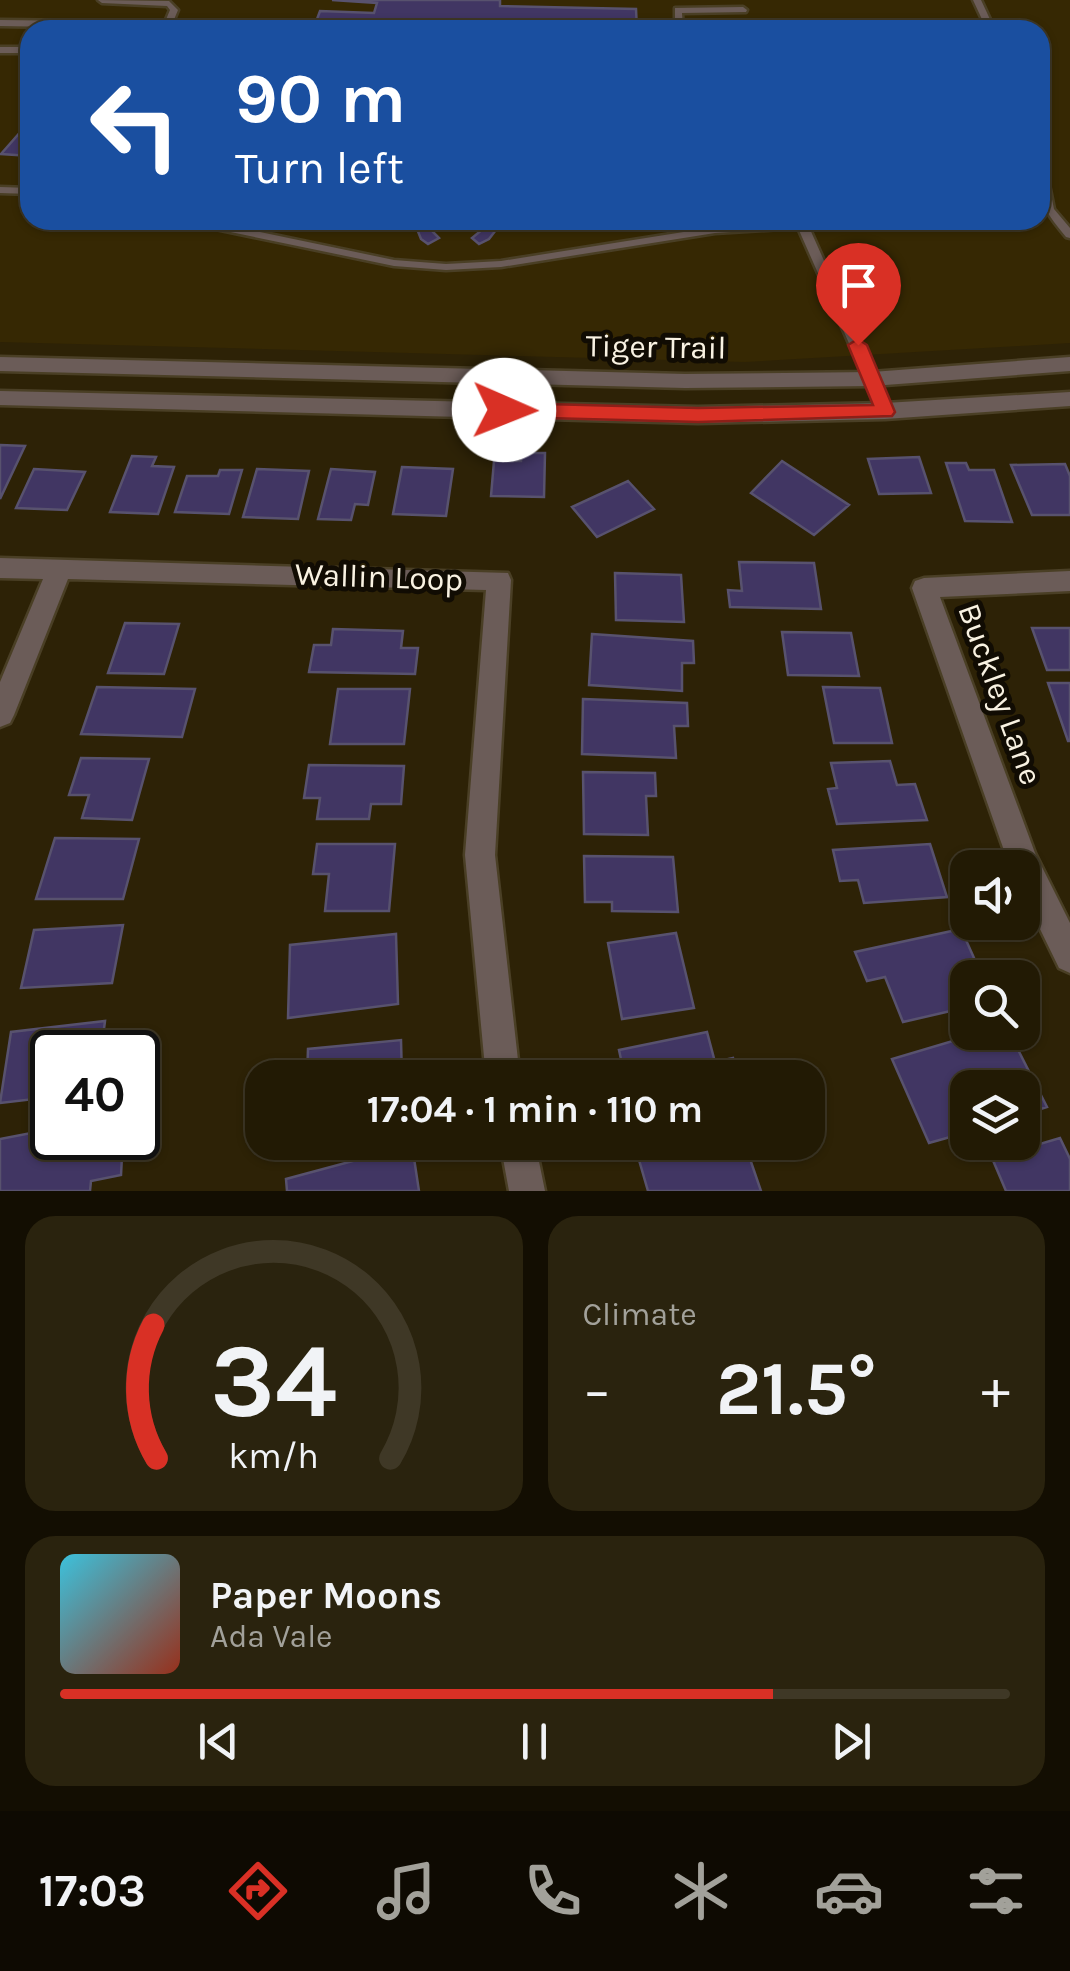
<!DOCTYPE html>
<html lang="en">
<head>
<meta charset="utf-8">
<style>
  body { margin:0; font-family:Karla,sans-serif; background:#2a230e; color:#f1f3f6; height:100vh; display:flex; flex-direction:column; font-size:38px; white-space:nowrap }
  * { box-sizing:border-box; margin:0 }
  p { font-size:32px; color:#a2a19a }
  .icon { flex:none; width:55px; height:55px; fill:none; stroke:currentColor; stroke-width:2; stroke-linecap:round; stroke-linejoin:round }
  .map { position:relative; height:1191px; overflow:hidden }
  .drawer { display:flex; flex-direction:column; gap:25px; padding:25px; background:#130e02; flex:1 }
  .drawer>* { flex:none }
  .banner { position:absolute; left:20px; top:20px; width:1030px; height:210px; border-radius:30px; box-shadow:0 2px 8px #0004,0 0 0 2px #3f3826; background:#1a4fa0; color:#fff; overflow:hidden }
  .buttons { position:absolute; left:950px; top:850px; display:grid; gap:20px }
  .buttons a { display:grid; place-items:center; width:90px; height:90px; border-radius:20px; background:#221a04; box-shadow:0 2px 8px #0004,0 0 0 2px #3f3826; font-size:50px }
  .speed { position:absolute; left:30px; top:1030px; display:flex; gap:20px; font-size:50px; font-weight:700; text-align:center }
  .speed>* { display:grid; place-content:center; width:130px; height:130px; border-radius:50%; background:#221a04; box-shadow:0 2px 8px #0004,0 0 0 2px #3f3826; line-height:1 }
  .speed .limit { border:5px solid #111; border-radius:15px; background:#fff; color:#111 }
  .pin { position:absolute; display:grid; place-items:center; width:85px; height:85px; color:#fff; margin:-102px -42px; border-radius:50% 50% 50% 0; rotate:-45deg; box-shadow:0 0 10px #0007 }
  .pin .icon { rotate:45deg }
  .me { position:absolute; width:110px; margin:-55px; rotate:91deg; stroke-linejoin:round; filter:drop-shadow(0 0 8px #0008) }
  .turn { display:flex; align-items:center; gap:35px; height:210px; padding:0 50px; font-size:45px }
  .turn .icon { width:130px; height:130px; stroke-width:2.5 }
  .turn b { display:block; font-size:70px; line-height:85px }
  .big { font-size:75px; font-weight:700; line-height:1.1 }
  .drawer .tile { flex:1; display:flex; flex-direction:column; justify-content:center; gap:15px; min-width:0; padding:0 35px; border-radius:30px; background:#2a230e }
  .drawer .dial { align-items:center; gap:0 }
  .dial svg { height:260px; overflow:visible; fill:none; stroke:#3f3826; stroke-width:7; stroke-linecap:round; text-anchor:middle }
  .dial text { fill:#f1f3f6; stroke:none }
  .song { display:flex; align-items:center; gap:30px }
  .cover { width:120px; height:120px; border-radius:15px; background:linear-gradient(135deg,hsl(190 70% 55%),hsl(10 70% 35%)) }
  .played { height:10px; border-radius:5px; background:linear-gradient(90deg,#d93025 75%,#3f3826 75%) }
  .keys { display:flex; justify-content:space-around; direction:ltr }
  .heat { display:flex; justify-content:space-between; align-items:center; font-size:55px; direction:ltr }
  .drawer .tiles { flex:1; display:grid; gap:25px; grid-template-columns:1fr 1fr }
  .tile:last-child { grid-column:span 2 }
  .trip { position:absolute; left:245px; top:1060px; width:580px; height:100px; border-radius:30px; background:#221a04; box-shadow:0 2px 8px #0004,0 0 0 2px #3f3826; font-weight:700; line-height:100px; text-align:center }
  .tabs { display:flex; height:160px; justify-content:space-around; align-items:center; background:#0e0a02; color:#a2a19a }
  .tabs .icon { width:70px; height:70px }
  .tabs .current { color:#d93025 }
  .tabs b { font-size:45px; color:#f1f3f6 }
  .map>svg:first-child { display:block }
  .built { fill:#362803; fill-rule:evenodd }
  .building { fill:#413663; stroke:#58526e; stroke-width:2.5 }
  .lines { fill:none; stroke-linecap:round; stroke-linejoin:round }
  .service-casing { stroke:#4a3f25; stroke-width:5 }
  .minor-casing { stroke:#4a3f25; stroke-width:5 }
  .tertiary-casing { stroke:#4a3f25; stroke-width:5 }
  .service { fill:#6b5c58; fill-rule:evenodd }
  .minor { fill:#6b5c58; fill-rule:evenodd }
  .tertiary { fill:#6b5c58; fill-rule:evenodd }
  .route { fill:#d93025; stroke:#8d1f18; stroke-width:2.5 }
  .labels { text-anchor:middle; dominant-baseline:central; stroke-width:10; stroke-linejoin:round; paint-order:stroke }
  .street-label { font-size:32px; fill:#f9f2e2; stroke:#110c03 }
</style>
</head>
<body>
<div class="map">
<svg width="1070" height="1191" viewBox="0 0 1070 1191">
  <rect width="100%" height="100%" fill="#2d2206"/>
  <path class="built" d="M0,0H1070V343L745,362L0,342ZM30,30H1040V220H30Z"/>
  <path class="building" d="M332,0H500V6L636,9L637,30H313L320,11L374,13L377,3Z
    M30,121V156L1,154Z
    M420,220H434L431,230L439,238L428,244L421,239L417,229Z
    M495,220L496,230L489,239L479,244L472,238L483,229L482,220Z
    M0,445L25,446L0,499Z
    M521,453H545L544,497L491,496L494,461H521Z
    M132,456L156,457L152,466L174,467L158,514L110,512Z
    M919,457L931,493L879,494L868,459Z
    M782,461L849,505L814,535L751,493Z
    M946,463H966L969,470H994L1012,522L965,521Z
    M1065,464L1070,476V515H1032L1011,465Z
    M402,467L453,469L446,516L393,514Z
    M34,469L85,472L67,510L16,508Z
    M257,469L309,471L298,519L243,517Z
    M331,469L375,472L368,505L355,504L351,520L318,519Z
    M220,470H242L229,514L175,512L187,476H218Z
    M628,481L654,509L597,537L572,507Z
    M739,562L814,563L821,609L730,607L728,590L742,591Z
    M615,573L681,575L684,622L616,620Z
    M125,623L179,624L164,674L108,673Z
    M1032,628H1070V670H1047Z
    M333,629L403,631L401,648H418L415,674L309,672L314,645H331Z
    M782,632L851,633L859,676L788,675Z
    M592,634L693,641L694,663H682V691L589,685Z
    M1048,683H1070V741H1068Z
    M97,687L195,689L182,737L81,734Z
    M823,687L880,688L892,743H834Z
    M338,689H410L404,744H330Z
    M583,699L687,703L688,726H674L676,758L582,754Z
    M81,758L149,759L132,820L82,818L89,795H69Z
    M890,761L897,785L915,784L927,820L837,824L828,789L837,788L831,763Z
    M309,765L404,766L401,804H371L369,819H317L320,798H304Z
    M583,772L655,773L656,796H646L648,835L584,834Z
    M55,838L139,839L123,899H36Z
    M317,844H395L389,911H325L329,874H313Z
    M930,844L947,897L864,903L858,880L840,881L833,850Z
    M584,856L673,857L678,912L612,911V902H585Z
    M123,925L112,983L21,988L34,930Z
    M961,929L983,978H968V1007L903,1022L885,977L867,981L855,952Z
    M676,933L694,1008L622,1019L608,943Z
    M396,934L398,1004L288,1018L290,945Z
    M105,1021L101,1052H52V1097L0,1103L11,1032Z
    M707,1032L715,1062L733,1058L739,1078H625L619,1050Z
    M983,1032H1009L1047,1107L1022,1115V1088H968V1132L929,1143L892,1059Z
    M401,1040L402,1078H307L308,1049Z
    M52,1129V1138H123L121,1175L91,1181L90,1191H0V1139Z
    M1060,1138L1070,1159V1191H1006L992,1158Z
    M674,1142H766L769,1153L750,1159L761,1191H648L637,1153Z
    M412,1145L419,1191H287L286,1179Z"/>
  <g class="lines">
    <g class="service-casing">
      <path id="service" d="M98,0L169,1L178,10L173,22H198L237,30L0,26V20L165,22L170,10L167,6L102,3Z
        M973,0H981L995,30H987Z
        M743,7L747,10L746,12L682,13L683,30H675V8Z
        M0,47H30V53H0Z
        M1040,162L1045,165L1054,209L1070,228V238L1066,237C1040,205 1040,203 1040,162Z
        M0,187L30,188V194L0,193Z
        M182,220H203L394,260L446,264L501,261L715,227L813,220H868L863,223L809,227L891,411L885,416L879,411L798,228L715,233L501,267L446,270L394,266L187,223Z"/>
    </g>
    <g class="minor-casing">
      <path id="minor" d="M0,558L508,573L511,580L495,855L520,1078H486L465,855L486,590L68,579L14,715L10,723L0,727V682L43,579L0,578Z
        M1070,571V591L940,597L1035,853L1070,923V973L1059,968L1022,892V868H1011L1007,859L912,588L915,581L924,578Z
        M500,1142H535L545,1191H509Z"/>
    </g>
    <g class="tertiary-casing">
      <path id="tertiary" d="M0,357L685,374L872,372L1070,357V371L872,386L685,388L0,371Z
        M0,391L698,407L885,403L1070,392V406L885,419L698,423L0,405Z"/>
    </g>
    <use href="#service" class="service"/>
    <use href="#minor" class="minor"/>
    <use href="#tertiary" class="tertiary"/>
  </g>
  <path class="route" d="M858,339L867,345L895,412L892,416L698,422L504,417L494,410L504,403L698,408L873,405L848,345Z"/>
  <g class="labels">
    <g class="street-label">
      <text transform="translate(656 347) rotate(1)">Tiger Trail</text>
      <text transform="translate(379 577) rotate(2)">Wallin Loop</text>
      <text transform="translate(1000 694) rotate(70)">Buckley Lane</text>
    </g>
  </g>
</svg>
<div class="buttons">
<a><svg class="icon" aria-label="sound" viewBox="0 0 24 24"><path d="M4 9h4l5-4v14l-5-4H4zM17 9q2 3 0 6"/></svg></a>
<a><svg class="icon" aria-label="search" viewBox="0 0 24 24"><circle cx="10" cy="10" r="6"/><path d="M15 15l6 6"/></svg></a>
<a><svg class="icon" aria-label="layers" viewBox="0 0 24 24"><path d="M12 4l9 5-9 5-9-5zM3 14l9 5 9-5"/></svg></a>
</div>
<div class="speed"><div class="limit">40</div></div>
<div class="pin" style="left:858px;top:345px;background:#d93025"><svg class="icon" aria-label="arrive" viewBox="0 0 24 24"><path d="M6 21V4h12l-3 4 3 4H6"/></svg></div>
<svg class="me" style="left:504px;top:410px" viewBox="-20 -20 40 40"><circle r="19" fill="#fff"/><path d="M0-13L10 11 0 6-10 11z" fill="#d93025"/></svg>
<div class="trip">17:04 · 1 min · 110 m</div>
<div class="banner">
<div class="turn"><svg class="icon" aria-label="left" viewBox="0 0 24 24"><path d="M17 20v-9H6M10 6l-5 5 5 5"/></svg><div><b>90 m</b>Turn left</div></div>
</div>
</div>
<section class="drawer">
<div class="tiles">
<div class="tile dial"><svg viewBox="0 0 100 80">
<path d="M14 69A42 42 0 1 1 86 69"/>
<path d="M14 69A42 42 0 0 1 13 28" stroke="#d93025"/>
<text x="50" y="56" font-size="32" font-weight="700">34</text>
<text x="50" y="72" font-size="11">km/h</text>
</svg></div>
<div class="tile"><p>Climate</p>
<div class="heat"><a>−</a><b class="big">21.5°</b><a>+</a></div>
</div>
<div class="tile">
<div class="song"><i class="cover"></i><div><b>Paper Moons</b><p>Ada Vale</p></div></div>
<div class="played"></div>
<div class="keys"><svg class="icon" aria-label="previous" viewBox="0 0 24 24"><path d="M18 5L8 12l10 7zM5 5v14"/></svg><svg class="icon" aria-label="pause" viewBox="0 0 24 24"><path d="M8 5v14M16 5v14"/></svg><svg class="icon" aria-label="next" viewBox="0 0 24 24"><path d="M6 5l10 7-10 7zM19 5v14"/></svg></div>
</div>
</div>
</section>
<nav class="tabs">
<b>17:03</b>
<svg class="icon current" aria-label="directions" viewBox="0 0 24 24"><path d="M12 3l9 9-9 9-9-9zM9 14v-3h6M13 9l2 2-2 2"/></svg>
<svg class="icon" aria-label="music" viewBox="0 0 24 24"><path d="M9 18V5l10-2v13"/><circle cx="6" cy="18" r="3"/><circle cx="16" cy="16" r="3"/></svg>
<svg class="icon" aria-label="phone" viewBox="0 0 24 24"><path d="M5 4h4l2 5-3 2q2 4 5 5l2-3 5 2v4C11 20 4 13 5 4z"/></svg>
<svg class="icon" aria-label="climate" viewBox="0 0 24 24"><path d="M12 3v18M4 7l16 10M4 17L20 7"/></svg>
<svg class="icon" aria-label="car" viewBox="0 0 24 24"><path d="M5 17H2v-5l4-1 3-4h7l3 4 3 1v5h-3M9 17h6M6 11h13"/><circle cx="7" cy="17" r="2"/><circle cx="17" cy="17" r="2"/></svg>
<svg class="icon" aria-label="filters" viewBox="0 0 24 24"><path d="M4 7h16M4 17h16"/><circle cx="9" cy="7" r="2"/><circle cx="15" cy="17" r="2"/></svg>
</nav>
</body>
</html>
